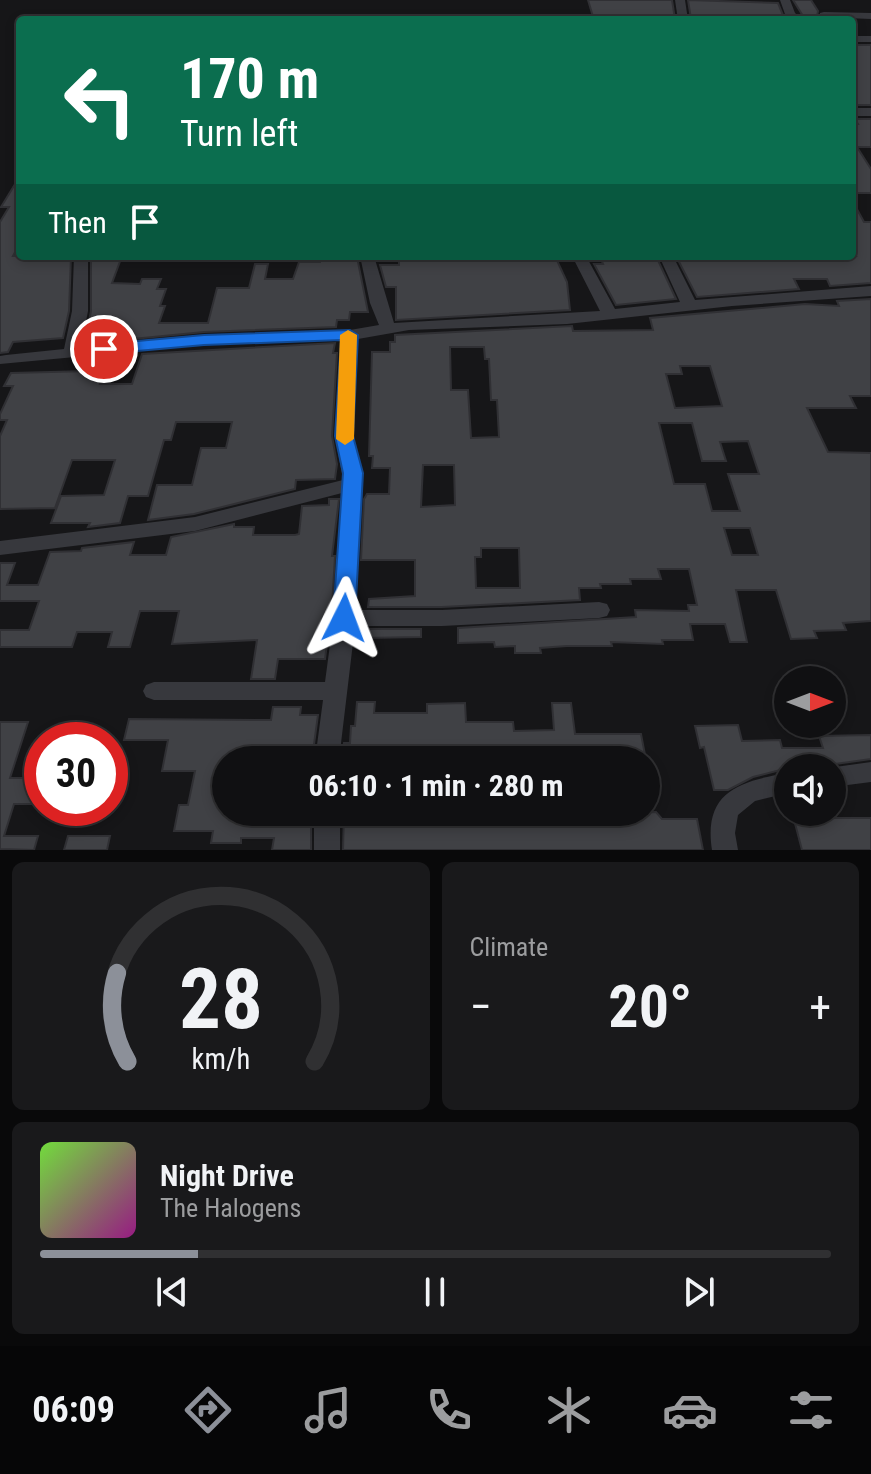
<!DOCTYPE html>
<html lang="en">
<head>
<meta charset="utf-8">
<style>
  body { margin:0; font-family:"Roboto Condensed",sans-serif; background:#19191b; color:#f1f3f6; height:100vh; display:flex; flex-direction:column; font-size:30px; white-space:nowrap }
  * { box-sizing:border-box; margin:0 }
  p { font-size:26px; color:#9c9d9f }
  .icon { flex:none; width:44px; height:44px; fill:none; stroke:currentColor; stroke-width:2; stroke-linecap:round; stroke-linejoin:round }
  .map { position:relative; height:850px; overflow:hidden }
  .panel { display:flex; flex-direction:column; gap:12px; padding:12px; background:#09090a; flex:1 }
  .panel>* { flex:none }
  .hud { position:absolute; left:16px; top:16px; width:840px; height:244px; border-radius:8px; box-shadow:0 4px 12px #0003,0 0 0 2px #303032; background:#0b6e4f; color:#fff; overflow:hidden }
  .needle { width:52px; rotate:90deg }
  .buttons { position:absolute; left:774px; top:666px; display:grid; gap:16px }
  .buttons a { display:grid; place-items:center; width:72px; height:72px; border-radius:50%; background:#101012; box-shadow:0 4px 12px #0003,0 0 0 2px #303032; font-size:40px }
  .speed { position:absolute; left:24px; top:722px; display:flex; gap:16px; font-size:40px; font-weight:700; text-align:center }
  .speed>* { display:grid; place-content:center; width:104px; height:104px; border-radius:50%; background:#101012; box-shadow:0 4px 12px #0003,0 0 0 2px #303032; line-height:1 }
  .speed .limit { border:12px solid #d22; background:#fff; color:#111 }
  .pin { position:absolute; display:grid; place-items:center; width:68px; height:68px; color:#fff; margin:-34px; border:4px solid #fff; border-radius:50%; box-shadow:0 2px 8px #0007 }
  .me { position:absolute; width:88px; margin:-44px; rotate:3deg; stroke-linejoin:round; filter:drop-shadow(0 0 6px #0008) }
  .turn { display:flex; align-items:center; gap:28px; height:168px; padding:0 32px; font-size:36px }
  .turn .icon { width:104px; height:104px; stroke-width:2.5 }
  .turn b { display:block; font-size:56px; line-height:68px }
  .then { display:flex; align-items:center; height:76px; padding:0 32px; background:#0003; gap:16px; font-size:30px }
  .big { font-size:60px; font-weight:700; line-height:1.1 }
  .panel .tile { flex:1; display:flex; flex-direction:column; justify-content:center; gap:12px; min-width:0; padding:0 28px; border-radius:12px; background:#19191b }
  .panel .dial { align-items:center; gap:0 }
  .dial svg { height:208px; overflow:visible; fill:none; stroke:#303032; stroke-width:7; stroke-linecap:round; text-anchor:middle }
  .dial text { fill:#f1f3f6; stroke:none }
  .song { display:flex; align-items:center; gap:24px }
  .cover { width:96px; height:96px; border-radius:12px; background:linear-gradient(135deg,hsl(100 70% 55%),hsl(310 70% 35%)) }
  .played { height:8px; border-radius:4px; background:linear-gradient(90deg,#8c9099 20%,#303032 20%) }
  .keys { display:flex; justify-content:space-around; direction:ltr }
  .heat { display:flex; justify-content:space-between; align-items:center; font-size:44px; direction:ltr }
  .panel .tiles { flex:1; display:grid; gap:12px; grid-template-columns:1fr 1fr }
  .tile:last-child { grid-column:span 2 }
  .trip { position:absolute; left:212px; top:746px; width:448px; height:80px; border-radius:40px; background:#101012; box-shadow:0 4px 12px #0003,0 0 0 2px #303032; font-weight:700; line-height:80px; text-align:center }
  .tabs { display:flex; height:128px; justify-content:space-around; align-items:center; background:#060607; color:#9c9d9f }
  .tabs .icon { width:56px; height:56px }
  .tabs .selected { color:#8c9099 }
  .tabs b { font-size:36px; color:#f1f3f6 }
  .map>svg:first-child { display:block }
  .building { fill:#404145; stroke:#303034; stroke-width:2; fill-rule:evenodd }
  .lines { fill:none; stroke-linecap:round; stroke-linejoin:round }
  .street { fill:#37383d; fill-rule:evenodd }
  .route { fill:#1a73e8; stroke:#114b97; stroke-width:2 }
  .slow { fill:#f59e0b }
</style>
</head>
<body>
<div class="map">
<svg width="871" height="850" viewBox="0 0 871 850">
  <rect width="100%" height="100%" fill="#161618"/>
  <path class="building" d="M588,0H672L675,19L594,20Z
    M688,0L778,3L785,20L691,19Z
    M793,0H811L818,11L817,16H803Z
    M852,45H871V105H852Z
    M855,119H871V147H857L871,169V193H852V124H858Z
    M20,176V243L13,256H71L69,311L63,338L13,342L8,352L0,353V222L9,207H1Z
    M852,200L864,222H871V283L830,286L827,279H794L799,289L697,297L676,256H856L852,249Z
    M91,256H122L112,283L140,284L142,279H161L157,289H166L160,306H165L159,323H208L217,288H249L255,264H268L265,279H293L299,262H320L321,257H357L368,312H350L349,320H337L336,327L204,332L112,341L113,338H86L91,311Z
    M399,256H555L567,282L570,310L396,320V287H386L380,265H399Z
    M620,256H656L676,299L616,305L594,264H603L601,259Z
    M871,299V396H850L856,408H807L828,452L871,453V621L843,623L846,630L814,631L817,638L791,639L776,590H736L747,642H730L725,624H690L693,640H662L663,644L611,642L612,646H567L540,648L541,653H515V646L495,647L494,642L458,643V628L636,617L635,610L689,611L688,605H697L689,569H658L661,579H630L631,584H600L601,588H579L580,600L442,607H368L369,599L415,596V560H361L364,499L367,494H389L390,468H372L373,456H369L372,352H390V342H395V335L572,326L573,331L653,330L650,318L805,304L839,306L837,301ZM450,347H484L485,359H489L491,400H497L499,437L471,438L468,390H451ZM680,366H710L722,406L675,408L666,374H682ZM659,423H692L702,461H726L720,442L748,441L759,474H728L740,511H712L705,484H674ZM423,465H454L455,505L421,507ZM724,528H750L758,555H732ZM481,548H519L520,588H476L475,557H481Z
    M335,343L333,353H337L332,436L337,464L335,479L296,480L295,489L194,514L148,520L157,485H192L201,448H226L232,422H176L171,440H164L148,496H128L120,523L88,527L90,523H51L61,496L104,495L115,460H72L55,508L0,509V436L7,420H0V414L13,386H4L11,373L90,371L91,366H106L100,384H132L142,354Z
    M329,499H339L332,556H335L332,607L325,659H278L275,679H251L257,640L172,644L179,611H140L130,647H108L112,632H77L72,647H0V630H29L39,601H0V563H15L7,585H38L50,552L81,551L82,548L134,542L130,555H166L171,537L234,524V527H254L253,535H295L299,534L302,506L329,505Z
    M364,629H421V637L363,638Z
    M357,702H375L374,713H427V704L465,703L466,722H513L514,731L554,730L552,703H571L575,734H641L646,760H589L588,754H499L500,760H357V757H343L344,743H350L351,726H355Z
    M273,707H301L300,715H318L312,759L226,760V812H311V850H272L274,838H241V843H211L213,831H174L179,805H188L195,771H162L168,740H124L129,719L271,720Z
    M0,722H28L10,778H42V804H14L4,836H38L34,850L0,849Z
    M738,725L742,741L780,740L782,748H823L819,736L871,735V759L828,765L825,768H788L753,777L728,790H714L704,747L700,748L695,726Z
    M344,812H518V815L656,812L662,819H697L703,850H343Z
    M792,812H827L829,818H871V850H802Z
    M68,836H110L107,850H64Z"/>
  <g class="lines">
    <path class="street" d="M675,0H685L688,20H678Z
      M780,0H790L795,13L803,20L786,17Z
      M824,12L871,13V19L820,17V13Z
      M852,36H871V42H852Z
      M852,108H871V116H852Z
      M74,256H88V311L81,347L204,335L350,330L379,325L370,303L360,256H374L394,323L600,311L572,256H586L615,309L680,302L659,256H673L695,300L871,286V296L732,306L567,324L409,330L358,339L353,436L362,473L356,610H442L599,602L607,604L610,610L607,616L599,618L442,626H355L339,760H315L323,700H154L146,697L143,691L146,685L154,682H325L335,607L342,493L195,531L0,555V541L195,517L343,480L335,436L341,340L204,345L0,364V356L6,355L64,349L72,311Z
      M871,762V782L832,787V768H828Z
      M788,773V793L755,801L738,815L735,833L738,850H712C703,792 739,781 788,773Z
      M314,812H340V850H314Z"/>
  </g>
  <path class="route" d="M350,330L358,335L353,436L363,473L355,618L352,624H337L333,618L343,473L335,436L341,340L204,345L104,354L95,349L104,344L204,335Z"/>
  <path class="slow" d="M348,330L357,335L354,439L345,445L336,439L340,335Z"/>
</svg>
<div class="buttons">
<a><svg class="needle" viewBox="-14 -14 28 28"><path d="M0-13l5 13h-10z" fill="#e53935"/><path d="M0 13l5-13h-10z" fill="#9c9d9f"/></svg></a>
<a><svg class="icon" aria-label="sound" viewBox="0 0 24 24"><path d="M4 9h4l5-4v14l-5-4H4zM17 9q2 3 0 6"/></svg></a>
</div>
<div class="speed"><div class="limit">30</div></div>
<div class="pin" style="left:104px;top:349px;background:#d93025"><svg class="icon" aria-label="arrive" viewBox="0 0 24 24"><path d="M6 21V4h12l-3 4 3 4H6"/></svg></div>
<svg class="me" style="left:344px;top:618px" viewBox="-20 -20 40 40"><path d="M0-17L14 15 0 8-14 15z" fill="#1a73e8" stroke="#fff" stroke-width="4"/></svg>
<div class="trip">06:10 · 1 min · 280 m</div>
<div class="hud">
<div class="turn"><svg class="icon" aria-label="left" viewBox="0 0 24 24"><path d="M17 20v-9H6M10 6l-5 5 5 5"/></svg><div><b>170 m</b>Turn left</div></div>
<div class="then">Then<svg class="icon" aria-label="arrive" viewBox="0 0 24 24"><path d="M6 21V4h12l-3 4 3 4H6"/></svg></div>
</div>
</div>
<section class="panel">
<div class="tiles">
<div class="tile dial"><svg viewBox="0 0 100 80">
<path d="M14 69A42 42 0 1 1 86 69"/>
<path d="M14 69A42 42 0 0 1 10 35" stroke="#8c9099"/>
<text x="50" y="56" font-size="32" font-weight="700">28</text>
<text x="50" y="72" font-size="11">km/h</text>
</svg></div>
<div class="tile"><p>Climate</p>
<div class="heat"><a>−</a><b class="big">20°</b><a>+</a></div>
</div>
<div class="tile">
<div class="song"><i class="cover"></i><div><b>Night Drive</b><p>The Halogens</p></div></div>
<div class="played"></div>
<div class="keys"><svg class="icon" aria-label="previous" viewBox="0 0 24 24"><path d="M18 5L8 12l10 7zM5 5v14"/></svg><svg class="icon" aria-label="pause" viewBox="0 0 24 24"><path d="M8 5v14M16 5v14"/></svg><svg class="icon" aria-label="next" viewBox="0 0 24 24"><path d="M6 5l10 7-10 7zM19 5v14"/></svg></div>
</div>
</div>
</section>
<nav class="tabs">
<b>06:09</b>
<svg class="icon selected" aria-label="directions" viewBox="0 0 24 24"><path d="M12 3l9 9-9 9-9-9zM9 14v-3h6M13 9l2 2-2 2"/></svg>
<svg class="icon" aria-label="music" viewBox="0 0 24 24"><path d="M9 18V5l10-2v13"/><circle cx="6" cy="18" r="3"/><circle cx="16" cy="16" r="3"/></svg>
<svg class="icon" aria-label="phone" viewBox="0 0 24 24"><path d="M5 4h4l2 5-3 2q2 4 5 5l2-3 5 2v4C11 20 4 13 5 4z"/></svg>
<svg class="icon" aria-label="climate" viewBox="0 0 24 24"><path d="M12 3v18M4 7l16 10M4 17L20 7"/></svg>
<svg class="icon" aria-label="car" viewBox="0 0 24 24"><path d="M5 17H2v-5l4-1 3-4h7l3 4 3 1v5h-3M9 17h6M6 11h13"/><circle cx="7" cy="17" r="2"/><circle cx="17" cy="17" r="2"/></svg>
<svg class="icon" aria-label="filters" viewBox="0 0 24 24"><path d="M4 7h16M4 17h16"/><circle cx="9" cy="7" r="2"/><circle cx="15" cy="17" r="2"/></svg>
</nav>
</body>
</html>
